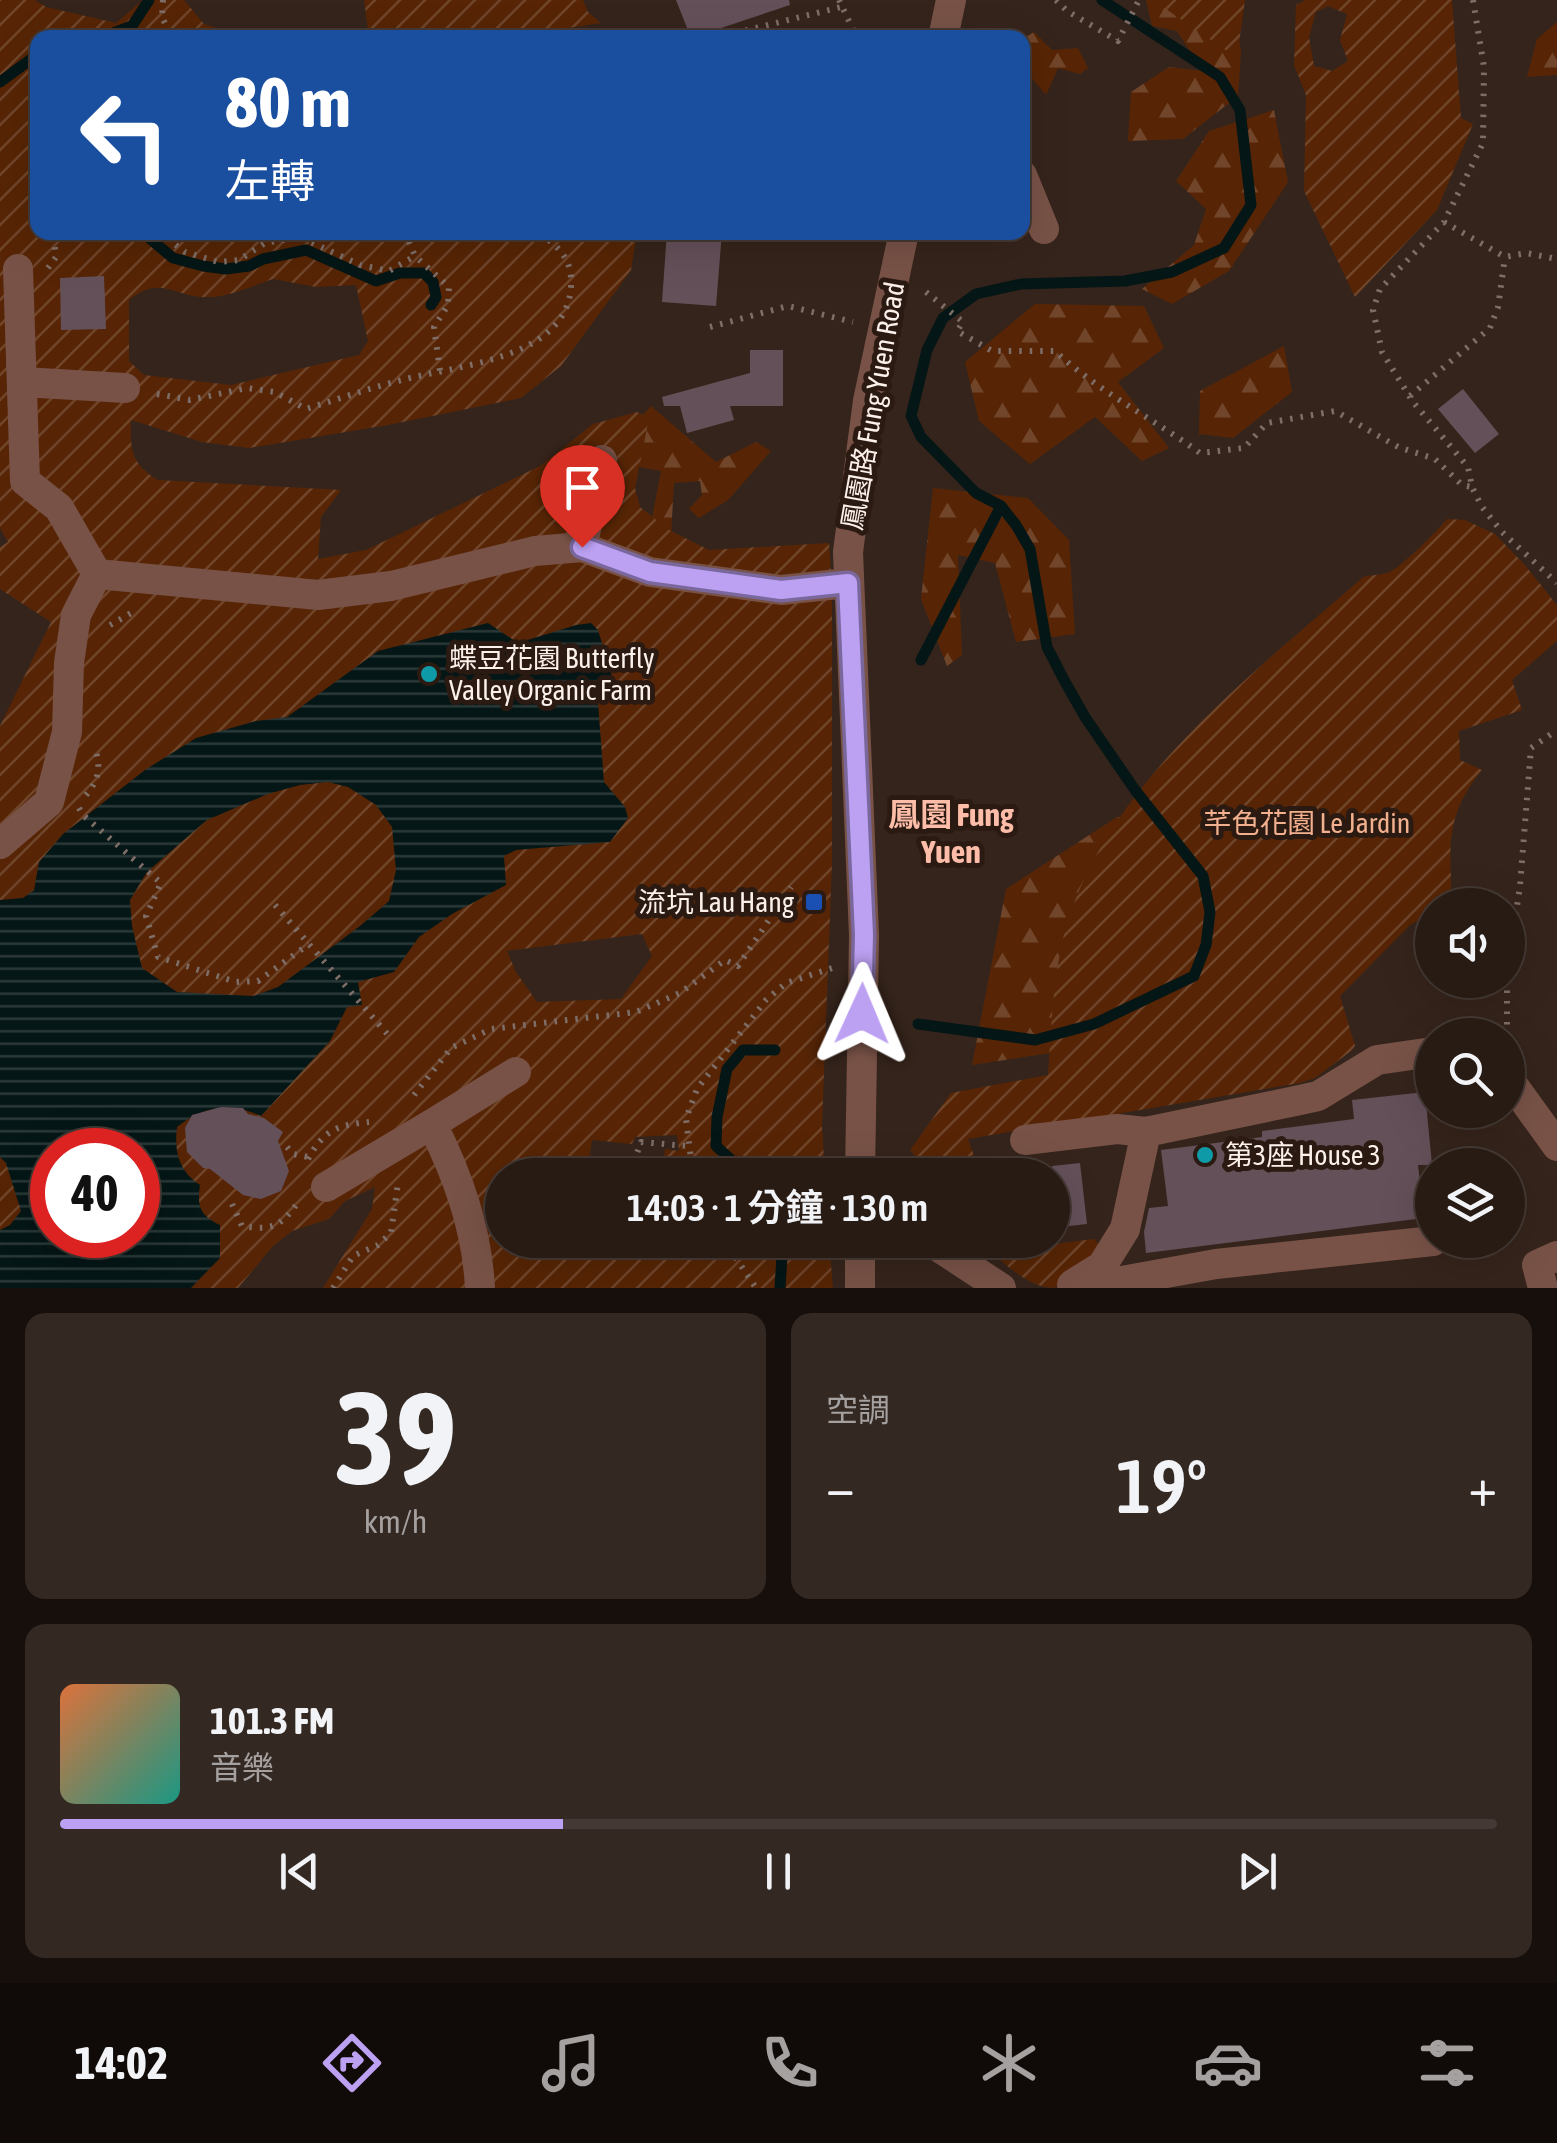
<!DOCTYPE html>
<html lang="zh-TW">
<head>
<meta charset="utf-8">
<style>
  body { margin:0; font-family:"Asap Condensed","Noto Sans TC",sans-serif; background:#342822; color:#f1f3f6; height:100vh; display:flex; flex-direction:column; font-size:38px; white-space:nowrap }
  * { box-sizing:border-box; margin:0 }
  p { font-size:32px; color:#a5a1a0 }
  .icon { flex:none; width:55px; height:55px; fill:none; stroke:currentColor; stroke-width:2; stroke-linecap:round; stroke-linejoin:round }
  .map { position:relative; height:1288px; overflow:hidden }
  .drawer { display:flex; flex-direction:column; gap:25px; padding:25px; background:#160f0b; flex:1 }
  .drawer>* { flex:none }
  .banner { position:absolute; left:30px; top:30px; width:1000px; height:210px; border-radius:20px; box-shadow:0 10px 40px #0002,0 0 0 2px #443934; background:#1a4fa0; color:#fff; overflow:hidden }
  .fabs { position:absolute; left:1415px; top:888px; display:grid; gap:20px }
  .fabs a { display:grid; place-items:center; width:110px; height:110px; border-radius:50%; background:#281b14; box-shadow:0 10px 40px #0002,0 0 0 2px #443934; font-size:50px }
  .speed { position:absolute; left:30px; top:1128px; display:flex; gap:20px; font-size:50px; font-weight:700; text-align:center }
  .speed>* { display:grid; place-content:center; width:130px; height:130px; border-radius:50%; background:#281b14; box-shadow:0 10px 40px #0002,0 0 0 2px #443934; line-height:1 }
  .speed .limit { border:15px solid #d22; background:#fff; color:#111 }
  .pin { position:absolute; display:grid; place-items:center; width:85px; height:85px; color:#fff; margin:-102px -42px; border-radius:50% 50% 50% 0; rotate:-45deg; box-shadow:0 0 10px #0007 }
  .pin .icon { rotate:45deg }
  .me { position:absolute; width:110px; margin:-55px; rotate:1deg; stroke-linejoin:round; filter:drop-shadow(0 0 8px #0008) }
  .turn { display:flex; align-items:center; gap:35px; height:210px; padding:0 30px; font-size:45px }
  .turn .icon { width:130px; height:130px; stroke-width:2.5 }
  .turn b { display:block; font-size:70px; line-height:85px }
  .big { font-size:75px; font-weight:600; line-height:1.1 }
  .drawer .card { flex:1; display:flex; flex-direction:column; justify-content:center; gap:15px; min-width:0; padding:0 35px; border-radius:20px; background:#342822 }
  .drawer .dial { align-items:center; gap:0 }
  .dial b { font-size:130px; line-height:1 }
  .song { display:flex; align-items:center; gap:30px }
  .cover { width:120px; height:120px; border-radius:15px; background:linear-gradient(135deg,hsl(20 70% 55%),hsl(170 70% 35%)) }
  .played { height:10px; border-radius:5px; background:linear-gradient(90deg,#bca0f2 35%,#443934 35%) }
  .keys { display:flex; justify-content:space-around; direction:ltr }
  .heat { display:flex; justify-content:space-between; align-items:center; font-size:55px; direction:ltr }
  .drawer .tiles { flex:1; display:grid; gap:25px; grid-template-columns:1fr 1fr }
  .card:last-child { grid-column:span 2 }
  .trip { position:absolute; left:485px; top:1158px; width:585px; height:100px; border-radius:50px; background:#281b14; box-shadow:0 10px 40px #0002,0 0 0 2px #443934; font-weight:600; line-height:100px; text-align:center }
  .tab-bar { display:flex; height:160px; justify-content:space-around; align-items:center; background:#100b08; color:#a5a1a0 }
  .tab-bar .icon { width:70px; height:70px }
  .tab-bar .current { color:#bca0f2 }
  .tab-bar b { font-size:45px; color:#f1f3f6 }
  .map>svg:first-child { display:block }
  .forest { fill:url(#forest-firs) }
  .garden { fill:url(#garden-furrows); fill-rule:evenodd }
  .water { fill:url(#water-rules); fill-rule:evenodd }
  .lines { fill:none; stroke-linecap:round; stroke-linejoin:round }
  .stream { stroke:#051616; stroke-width:11 }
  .building { fill:#645059 }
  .path { stroke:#7e6e67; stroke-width:6; stroke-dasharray:2.5 8; stroke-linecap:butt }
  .minor { stroke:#785247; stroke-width:30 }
  .route-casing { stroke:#7a689d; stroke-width:25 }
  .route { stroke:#bca0f2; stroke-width:18 }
  .culture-dot { fill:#0f9aa8; stroke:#2b1a12; stroke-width:4 }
  .transit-dot { fill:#1a4fb4; stroke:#2b1a12; stroke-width:4 }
  .labels { text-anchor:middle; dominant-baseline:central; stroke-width:10; stroke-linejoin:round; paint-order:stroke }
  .street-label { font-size:28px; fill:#fcf0eb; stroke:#2b1a12 }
  .poi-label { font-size:28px; fill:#fcf0eb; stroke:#2b1a12; text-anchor:start }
  .park-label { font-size:28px; fill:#f2b08e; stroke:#2b1a12 }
  .quarter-label { font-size:32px; font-weight:bold; fill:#fdbda8; stroke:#2b1a12 }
</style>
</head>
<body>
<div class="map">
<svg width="1557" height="1288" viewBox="0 0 1557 1288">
  <defs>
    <pattern id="forest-firs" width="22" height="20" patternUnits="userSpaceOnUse" patternTransform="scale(2.5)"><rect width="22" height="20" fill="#572505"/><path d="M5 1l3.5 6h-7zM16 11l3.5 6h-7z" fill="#70452a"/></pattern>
    <pattern id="garden-furrows" width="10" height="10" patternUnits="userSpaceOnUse" patternTransform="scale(2.5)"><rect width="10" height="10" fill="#572505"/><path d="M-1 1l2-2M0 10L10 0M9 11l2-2" fill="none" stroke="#70452a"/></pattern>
    <pattern id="water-rules" width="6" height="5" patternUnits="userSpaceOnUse" patternTransform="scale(2.5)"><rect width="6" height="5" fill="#051616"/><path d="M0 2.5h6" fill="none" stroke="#2a3838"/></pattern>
  </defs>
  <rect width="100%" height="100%" fill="#35241b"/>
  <path class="forest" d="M1146,0H1233L1241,52L1238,96L1183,139L1128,141L1131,92L1169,67L1203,71L1177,31L1152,26Z
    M1557,22V75L1527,77L1537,39Z
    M1034,32L1052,50L1078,48L1088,68L1080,74L1058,68L1046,95L1029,75H1023V39Z
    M1274,110L1288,182L1229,271L1172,304L1142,289L1194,245L1206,209L1176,181L1209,131Z
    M1035,304L1144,306L1164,348L1118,382L1169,448L1142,461L1095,417L1030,464L979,421L965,362Z
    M1284,346L1292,392L1233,438L1199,434L1200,391Z
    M651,406L716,462L756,442L771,451L728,500L699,518L689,509L702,495L700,481L674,483L670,552L647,544L661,471L618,463L619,442Z
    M933,488L1028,498L1069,540L1075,634L1016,642L995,563L958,555L962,655L947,666L921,599Z
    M1219,815L1150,1038L972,1065L1006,889L1117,817Z"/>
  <path class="garden" d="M0,0H35L46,7L116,23L143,0H184L204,24L245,37L38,38V232L637,233L631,270L561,366L521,398L388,425L249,448L202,442L131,420C130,450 131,464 158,480L341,490L321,517L318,559L366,550L540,466L593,424L637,412L649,418L635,488L640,507L669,530L709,550L829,543L832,588V863L822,1126L825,1175H662L665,1149L679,1151L677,1135L635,1137L632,1144L592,1140L587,1175H502V1240H579L580,1243L652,1252L654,1240H829L833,1288H323L372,1209L375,1187L345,1201L329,1219L292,1231L273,1246L238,1288H0V726L51,622L0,589V547L8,542L0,528ZM273,279L316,287L356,285L368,341L359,355L231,385L144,375L129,361V300C161,275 172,296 204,297C227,298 252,286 273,279ZM642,934L652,956L621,999L537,1002L516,972L507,951ZM52,1150H138V1235H52Z
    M364,0H583L588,12L601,23C525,34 443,50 368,30Z
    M1153,0H1245L1237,58Z
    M1305,0H1452L1461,118L1473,124L1437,210L1355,297L1304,191L1306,95L1294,65L1296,5ZM1328,6L1347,14L1340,40L1348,61L1332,71L1314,66L1309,37L1316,12Z
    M1447,519L1465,520L1495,534L1524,564L1557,605V641L1512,680L1522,710L1459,731L1460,760L1482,770C1444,817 1450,846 1452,904L1432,905V913L1410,925L1340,996L1355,1046L1351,1051L1315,1078L1300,1083L968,1139L981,1175H932L910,1150L951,1093L1048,1075C1051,1034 1052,993 1060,953C1090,795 1250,677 1363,577C1371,575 1380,575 1387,573C1399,570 1437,531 1447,519Z
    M1094,1239L1103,1248C1090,1261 1071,1283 1053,1288C1029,1288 995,1258 982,1240H992L1014,1249Z"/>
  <path class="water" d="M488,623L518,643L576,625L591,623L598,630L615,686L598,703L604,782L625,807L628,818L610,842L516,850L504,856L506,885L452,914L419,937L394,972L358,982L362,1005L347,1007L330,1041L261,1116C231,1102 203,1106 177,1127C174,1152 179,1171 200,1185C197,1207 200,1215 220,1225V1258L191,1288H0V1230L10,1225L21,1211L6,1163L0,1157V900L23,898L34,890L39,862L63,834L145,770L196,738L256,721L287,717L378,651ZM328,782L348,787L376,805L392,827L396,870L389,901L360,926L278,987L253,996L177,992L142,968L132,926L130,900L147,872L207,820L268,794L300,785ZM52,1150H138V1235H52Z"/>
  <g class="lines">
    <path class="stream" d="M100,38L132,26L149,0
      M0,82L38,54
      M142,232L173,258L203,266L226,269L249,266L263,259L306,250L376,281L400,273H424L433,282L436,297L431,305
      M921,660L1001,506
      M918,1024L1035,1040L1094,1024L1194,976L1206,945L1210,912L1203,876L1135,790L1085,717L1064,680L1047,647L1030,549L1016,525L1001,506L976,493L921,437L911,416L927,350L943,318L976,294L1021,284L1125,281L1172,272L1224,248L1251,205L1240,110L1220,77L1102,0
      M748,1175L716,1146L717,1117L727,1069L743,1050H775
      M780,1288L783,1240"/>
  </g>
  <path class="building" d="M676,0H789L790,5L691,38Z
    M667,232H722L716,306L662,302Z
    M104,276L106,329L61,330L60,278Z
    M750,350H783V406H730L734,420L687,433L680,406H664L662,397L750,373Z
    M1463,389L1499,434L1475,453L1438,409Z
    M1425,1092L1432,1165H1418L1424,1218L1146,1253L1144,1232L1149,1208L1168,1206L1161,1150L1262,1137V1131L1354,1119L1352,1100Z
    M221,1107L243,1108L248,1114L264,1118L283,1132L278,1141L289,1171L281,1191L261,1199L243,1195L210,1169L203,1168L187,1152L185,1128L192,1115Z
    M1080,1163L1087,1224L1052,1228V1166Z"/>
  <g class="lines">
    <path class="path" d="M163,0L162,17L172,38
      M839,0L857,38
      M1056,0L1067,11L1118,41L1139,0
      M1473,0L1484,67L1483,143L1444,222L1380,289L1373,310L1382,352L1413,402L1468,467L1472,487L1482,507L1502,532L1557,583
      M715,38L841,7
      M1444,222L1505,257L1526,253L1557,259
      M159,232L185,252L218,262L239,260L265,243L300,237L360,265L389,271L415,256
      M405,232L415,256L449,287L448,305L434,327L440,371
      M48,268L56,257L53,232
      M926,292L963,322L957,331L992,351H1055C1099,392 1152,418 1200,453L1244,448L1267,423L1335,411L1398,447L1435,459L1462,485L1472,487
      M710,327L788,306L853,322
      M157,394L190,400L247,388L275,392L306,409C338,399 370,388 402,380C456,365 566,360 571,287C573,260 559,246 537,232
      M1410,396L1490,328L1498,307L1505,257
      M110,625L133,612
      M86,795C98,781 101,769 96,752
      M79,808L83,815L161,883L146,916L158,957L236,982L258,981L309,944
      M275,905L389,1036
      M1508,967L1520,886L1531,748L1557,730
      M1507,1035V980
      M414,1095L451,1048L491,1029L636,1012L680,993L725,960L738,966L791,887
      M287,1147L293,1154L308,1157
      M308,1159C324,1130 337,1125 369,1122
      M634,1162L641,1142L687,1146
      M597,1175L600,1159L645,1165L644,1175
      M693,1175L686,1119L697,1089L766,1000L786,983L832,968
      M232,1204L242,1226C273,1231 281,1226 299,1201
      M635,1240H637
      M724,1240L756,1288
      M333,1288L353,1256L378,1245L391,1233L398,1183"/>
    <path class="minor" d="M943,38L951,0
      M1022,175L1044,229
      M18,269L25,481L59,508L97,574
      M23,382L125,388
      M582,547L602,460
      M0,844L49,802L67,732L69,663L76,615L97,574L318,595L391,586L535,551L582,547L650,572L781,590L848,583
      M1508,1078L1557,1146
      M1025,1140L1117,1129L1146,1132L1300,1100L1318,1096L1377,1060L1432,1052
      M860,1175L864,935L848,552L868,401L904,232
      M326,1187L432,1124
      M860,1240V1288
      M928,1240L1001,1288
      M1073,1284L1102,1266L1125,1229L1146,1132
      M1072,1285L1105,1284L1216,1264L1433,1241
      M480,1288C477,1229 458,1176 432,1124L516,1072
      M1543,1288L1537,1265L1557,1256"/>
  </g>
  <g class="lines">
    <g class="route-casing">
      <path id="route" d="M582,547L650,572L781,590L848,583L864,935L862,1014"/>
    </g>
    <use href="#route" class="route"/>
  </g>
  <g class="culture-dot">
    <circle cx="429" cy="674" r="10"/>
    <circle cx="1205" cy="1155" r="10"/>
  </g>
  <rect class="transit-dot" x="804" y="892" width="20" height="20" rx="5"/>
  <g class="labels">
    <g class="street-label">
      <text transform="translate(873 406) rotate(-80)">鳳園路 Fung Yuen Road</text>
    </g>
    <g class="poi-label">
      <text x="449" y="658">蝶豆花園 Butterfly<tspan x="449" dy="32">Valley Organic Farm</tspan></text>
      <text x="794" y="902" text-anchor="end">流坑 Lau Hang</text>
      <text x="1225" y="1155">第3座 House 3</text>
    </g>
    <g class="park-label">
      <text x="1307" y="823">芊色花園 Le Jardin</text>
    </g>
    <g class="quarter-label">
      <text x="951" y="814">鳳園 Fung<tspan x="951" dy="37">Yuen</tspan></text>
    </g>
  </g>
</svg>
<div class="fabs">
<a><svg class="icon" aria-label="sound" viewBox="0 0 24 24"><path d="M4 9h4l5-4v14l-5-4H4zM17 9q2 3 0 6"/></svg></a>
<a><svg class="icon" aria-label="search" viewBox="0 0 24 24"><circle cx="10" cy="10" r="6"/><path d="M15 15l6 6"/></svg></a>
<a><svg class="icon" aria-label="layers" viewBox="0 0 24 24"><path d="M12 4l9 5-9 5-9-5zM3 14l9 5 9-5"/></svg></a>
</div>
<div class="speed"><div class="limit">40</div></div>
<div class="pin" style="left:582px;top:547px;background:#d93025"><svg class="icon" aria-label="arrive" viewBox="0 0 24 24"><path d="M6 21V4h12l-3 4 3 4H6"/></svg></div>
<svg class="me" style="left:862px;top:1014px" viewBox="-20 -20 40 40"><path d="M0-17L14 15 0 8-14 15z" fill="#bca0f2" stroke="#fff" stroke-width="4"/></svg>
<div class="trip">14:03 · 1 分鐘 · 130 m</div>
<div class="banner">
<div class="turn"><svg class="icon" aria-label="left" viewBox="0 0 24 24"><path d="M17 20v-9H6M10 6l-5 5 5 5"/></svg><div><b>80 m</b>左轉</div></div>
</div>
</div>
<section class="drawer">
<div class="tiles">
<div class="card dial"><b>39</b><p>km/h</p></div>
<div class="card"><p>空調</p>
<div class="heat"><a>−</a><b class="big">19°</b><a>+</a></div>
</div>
<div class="card">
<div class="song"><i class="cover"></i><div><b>101.3 FM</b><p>音樂</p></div></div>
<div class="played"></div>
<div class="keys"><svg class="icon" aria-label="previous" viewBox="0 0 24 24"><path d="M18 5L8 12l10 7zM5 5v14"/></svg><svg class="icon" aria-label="pause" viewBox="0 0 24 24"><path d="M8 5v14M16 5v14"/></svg><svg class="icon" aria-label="next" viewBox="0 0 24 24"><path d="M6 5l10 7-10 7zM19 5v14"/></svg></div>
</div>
</div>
</section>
<nav class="tab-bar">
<b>14:02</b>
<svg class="icon current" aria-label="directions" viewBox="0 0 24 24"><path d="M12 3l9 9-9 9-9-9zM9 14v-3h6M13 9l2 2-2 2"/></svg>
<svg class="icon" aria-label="music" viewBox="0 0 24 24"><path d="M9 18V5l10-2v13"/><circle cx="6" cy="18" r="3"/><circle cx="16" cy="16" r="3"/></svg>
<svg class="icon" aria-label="phone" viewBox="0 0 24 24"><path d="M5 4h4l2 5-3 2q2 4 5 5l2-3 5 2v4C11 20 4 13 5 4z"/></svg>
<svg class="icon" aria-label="climate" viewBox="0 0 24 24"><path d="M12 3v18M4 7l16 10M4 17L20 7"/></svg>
<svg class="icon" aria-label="car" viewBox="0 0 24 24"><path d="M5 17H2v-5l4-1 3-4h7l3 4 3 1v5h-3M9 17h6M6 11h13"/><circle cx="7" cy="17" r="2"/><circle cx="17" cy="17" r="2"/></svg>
<svg class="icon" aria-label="filters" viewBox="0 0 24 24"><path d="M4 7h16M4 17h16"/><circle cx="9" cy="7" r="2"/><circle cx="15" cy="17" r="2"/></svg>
</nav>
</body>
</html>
